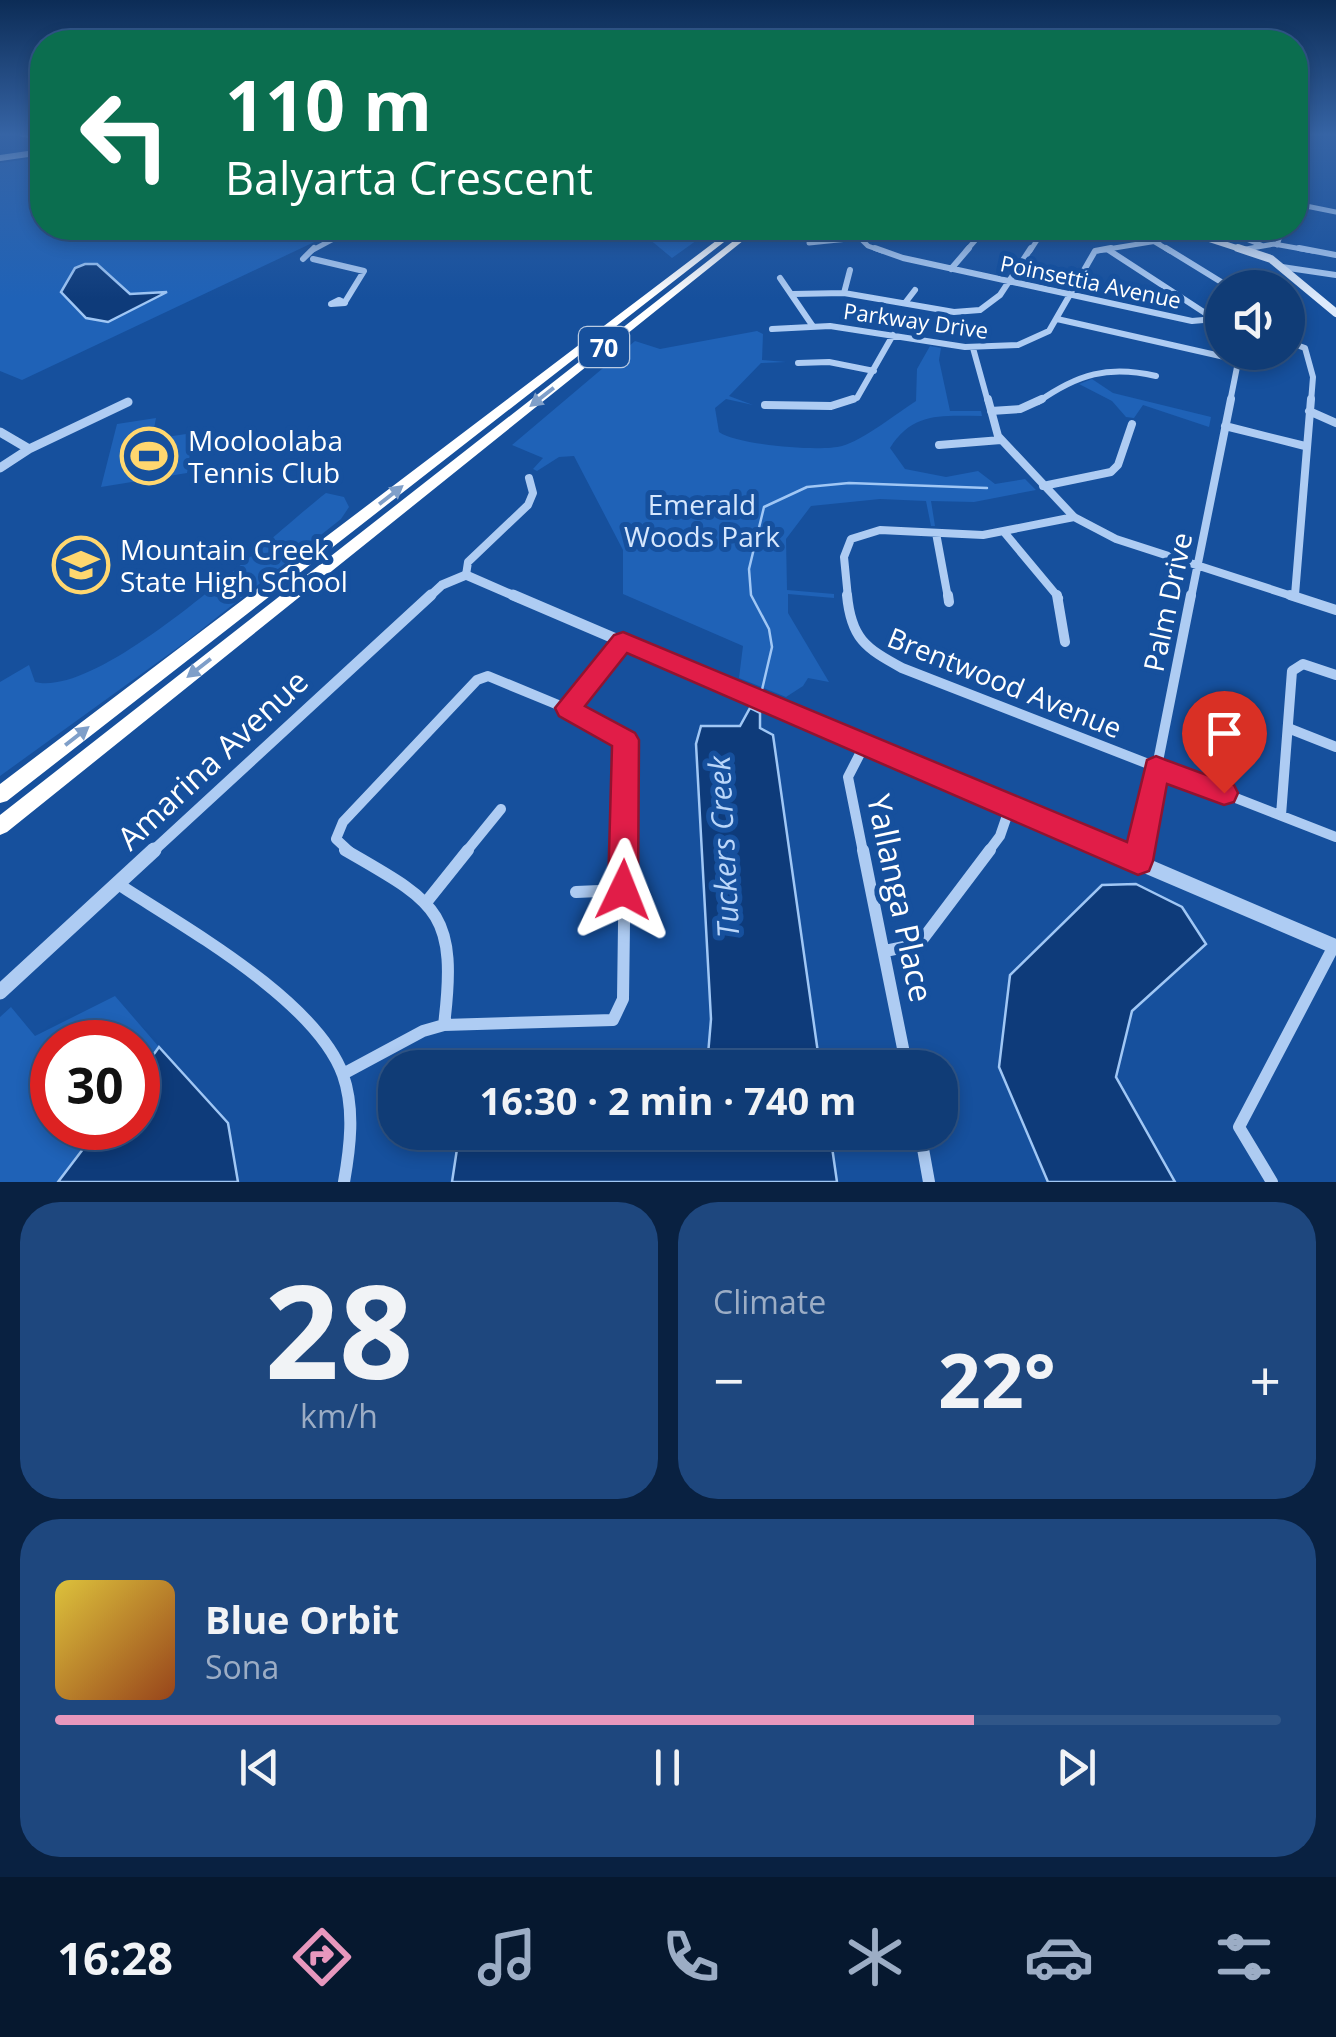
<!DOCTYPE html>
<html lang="en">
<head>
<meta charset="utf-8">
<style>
  body { margin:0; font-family:"Open Sans",sans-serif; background:#1e477e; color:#f1f3f6; height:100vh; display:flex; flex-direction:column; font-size:38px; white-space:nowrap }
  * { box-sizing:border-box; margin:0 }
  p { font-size:32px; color:#9cadc5 }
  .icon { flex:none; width:55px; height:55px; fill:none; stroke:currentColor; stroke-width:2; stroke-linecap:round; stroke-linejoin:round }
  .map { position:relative; height:1182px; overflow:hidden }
  .panel { display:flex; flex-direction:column; gap:20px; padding:20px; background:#092141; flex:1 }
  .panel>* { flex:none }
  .banner { position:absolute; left:30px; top:30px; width:1278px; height:210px; border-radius:40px; box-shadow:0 5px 15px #0003,0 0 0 2px #305688; background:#0b6e4f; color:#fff; overflow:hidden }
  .fabs { position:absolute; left:1205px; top:270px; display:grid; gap:20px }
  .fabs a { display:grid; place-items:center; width:100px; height:100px; border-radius:50%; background:#103c76; box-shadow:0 5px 15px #0003,0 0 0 2px #305688; font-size:50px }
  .speed { position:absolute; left:30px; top:1020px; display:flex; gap:20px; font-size:50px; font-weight:700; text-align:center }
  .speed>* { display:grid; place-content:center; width:130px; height:130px; border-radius:50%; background:#103c76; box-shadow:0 5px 15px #0003,0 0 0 2px #305688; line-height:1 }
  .speed .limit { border:15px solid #d22; background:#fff; color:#111 }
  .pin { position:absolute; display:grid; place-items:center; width:85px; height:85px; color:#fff; margin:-102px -42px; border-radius:50% 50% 50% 0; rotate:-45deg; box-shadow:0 0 10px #0007 }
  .pin .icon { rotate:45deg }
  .me { position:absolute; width:110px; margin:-55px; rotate:2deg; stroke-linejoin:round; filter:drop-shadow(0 0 8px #0008) }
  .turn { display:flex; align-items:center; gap:35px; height:210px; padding:0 30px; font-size:45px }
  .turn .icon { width:130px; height:130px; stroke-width:2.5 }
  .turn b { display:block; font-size:70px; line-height:85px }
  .big { font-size:75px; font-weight:700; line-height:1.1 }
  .panel .card { flex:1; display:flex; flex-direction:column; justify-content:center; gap:15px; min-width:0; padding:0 35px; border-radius:40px; background:#1e477e }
  .panel .dial { align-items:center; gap:0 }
  .dial b { font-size:130px; line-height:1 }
  .song { display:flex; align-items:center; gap:30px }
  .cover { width:120px; height:120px; border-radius:15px; background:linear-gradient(135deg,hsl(50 70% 55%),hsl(20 70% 35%)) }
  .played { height:10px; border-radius:5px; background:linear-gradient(90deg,#e797bd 75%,#305688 75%) }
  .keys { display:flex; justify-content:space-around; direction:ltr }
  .heat { display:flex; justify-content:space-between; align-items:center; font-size:55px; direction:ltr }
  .panel .tiles { flex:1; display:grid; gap:20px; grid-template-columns:1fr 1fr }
  .card:last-child { grid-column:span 2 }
  .trip { position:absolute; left:378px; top:1050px; width:580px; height:100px; border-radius:40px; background:#103c76; box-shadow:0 5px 15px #0003,0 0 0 2px #305688; font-weight:700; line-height:100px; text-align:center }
  .menu { display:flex; height:160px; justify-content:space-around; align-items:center; background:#06182f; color:#9cadc5 }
  .menu .icon { width:70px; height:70px }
  .menu .selected { color:#e797bd }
  .menu b { font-size:45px; color:#f1f3f6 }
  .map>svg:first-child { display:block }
  .green { fill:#1f62b7 }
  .water { fill:#0e3b7a; stroke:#a0c7f5; stroke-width:2.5 }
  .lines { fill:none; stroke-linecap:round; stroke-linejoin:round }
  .stream { stroke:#a0c7f5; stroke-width:2.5 }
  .minor-far4 { stroke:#aeccf3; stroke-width:5 }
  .minor-far3 { stroke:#aeccf3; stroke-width:6 }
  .minor-far2 { stroke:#aeccf3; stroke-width:8 }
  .minor-far1 { stroke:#aeccf3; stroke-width:10 }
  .minor { stroke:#aeccf3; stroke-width:12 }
  .tertiary-far4 { stroke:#aeccf3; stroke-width:5 }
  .tertiary-far3 { stroke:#aeccf3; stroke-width:6 }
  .tertiary-far2 { stroke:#aeccf3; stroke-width:9 }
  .tertiary-far1 { stroke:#aeccf3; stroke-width:11 }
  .tertiary { stroke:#aeccf3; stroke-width:15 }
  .secondary-far1 { stroke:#ddeafc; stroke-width:6 }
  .secondary { stroke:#ddeafc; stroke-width:8 }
  .motorway { fill:#fff; fill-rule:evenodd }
  .oneway { fill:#7f9fc9 }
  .route { fill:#e11d48; stroke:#92132f; stroke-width:2.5 }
  .labels { text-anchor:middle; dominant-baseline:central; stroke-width:10; stroke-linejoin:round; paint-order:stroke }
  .far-street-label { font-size:22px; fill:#fff; stroke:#16509d }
  .shield { fill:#16509d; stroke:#b9cae2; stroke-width:2.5 }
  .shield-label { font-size:25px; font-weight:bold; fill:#fff }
  .poi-label { font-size:28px; fill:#fff; stroke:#16509d; text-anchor:start }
  .park-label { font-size:28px; fill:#d6e7fd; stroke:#16509d }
  .street-label { font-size:28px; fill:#fff; stroke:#16509d }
  .water-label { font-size:30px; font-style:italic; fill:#bad6f9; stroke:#16509d }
  .near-street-label { font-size:32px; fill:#fff; stroke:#16509d }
</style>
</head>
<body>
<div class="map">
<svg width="1336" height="1182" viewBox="0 0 1336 1182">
  <rect width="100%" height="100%" fill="#16509d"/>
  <path class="green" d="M42,157V228H344L22,380L0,371V163Z
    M636,228H714L672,258Z
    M757,331L763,334L762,360L786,362L761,363L729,396L753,405L726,399L715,408L719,432C737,445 820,452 842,446C862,441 897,413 916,401L917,369L930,346L941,348L939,360L950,411H981L982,416C943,416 913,411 890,448L905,469L946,477L978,471L995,484L1025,479L1036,490L974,502L931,501L935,526H931L926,501L880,499L811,506L786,539L787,590L834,594V598L788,594V613L829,682L808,678L803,686L786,697L739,678L743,646L623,594V550L574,456L559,457L537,471L533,469L543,458L512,445L635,341L660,349Z
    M1092,379L1113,393L1211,417L1209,427L1143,405L1134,418L1126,417L1112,401L1079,384Z
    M156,418L152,439L193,433L187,473L101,487L117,424Z
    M326,493L344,497L349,507L341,519L187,641L0,776V682L29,665L35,682C103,699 269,537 326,493Z
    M115,996L159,1047L138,1076V1042H52V1128H99L58,1182H0V1017L11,1007L35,1036Z"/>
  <path class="water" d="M85,264H97L130,294L167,292L108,322L86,318L61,292L75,268Z
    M750,708L760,713V728L773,735L820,1067H707L711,1019L696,744L701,726H740Z
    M1136,884L1182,907L1206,944L1132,1011L1116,1077L1175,1182H1048L999,1067L1010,975L1102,885Z
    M159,1047L228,1123L238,1182H58L99,1128H138V1076Z
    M468,1132L830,1133L837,1182H452L457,1149Z"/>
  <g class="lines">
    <path class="stream" d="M761,694L772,647L769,629L751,595L749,569L764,507L807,487L849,483L987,488"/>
    <path class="minor-far4" d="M1301,205L1336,212
      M858,228L856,234L868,246L882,251
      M884,228L925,235
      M1114,228L1160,240
      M1219,228L1261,245
      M1155,242L1170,251
      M809,243L858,238
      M1277,245L1283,228
      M311,251L354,228
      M966,251L986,228
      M1030,251L1045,228
      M1096,251L1157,241L1183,230"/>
    <path class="minor-far3" d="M875,248L903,258L1192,321L1215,319
      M1166,248L1231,288
      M1107,249L1222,324
      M303,259L314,248
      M313,259L364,271L345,302
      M1282,267L1336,275
      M951,269L969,248
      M780,278L812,325
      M844,293L850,270
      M793,294L844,293L954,312L980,310L1000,295L1031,248
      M339,300L345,303L331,304Z
      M905,303L915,290
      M1057,319L1238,360
      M772,329L830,326L965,347L1018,345L1049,331L1095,251L1111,248
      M1288,342L1305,348L1313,377L1311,402
      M973,348L988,402
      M798,363L829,362L874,371
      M845,402L857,398L893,335
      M1038,402C1078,374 1108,365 1156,376
      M1230,402L1240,352"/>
    <path class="minor-far2" d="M988,399L998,436L1074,517L1116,539L1298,598
      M765,405L831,406L853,399
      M991,411L1020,409L1042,399
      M1309,411L1336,423
      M1225,426L1305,446
      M939,445L1001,440
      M1043,486L1111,472L1118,465L1132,424
      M1004,532L1059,598
      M936,533L948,598
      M466,575L468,562L528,505L533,493L529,478
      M1295,595L1311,399
      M848,598L844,557L851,539L880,530L983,535L1074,517
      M1191,598L1231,399"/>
    <path class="minor-far1" d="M847,595C851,638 865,648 902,668L1336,837
      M948,595L949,602
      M1057,595L1065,642
      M1290,595L1336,610
      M568,709L623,641
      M1288,728L1336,747
      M1281,815L1292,671L1303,664L1336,675
      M350,852L336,839L343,822L477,680L488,676L568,709L626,740L625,852
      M466,852L501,809
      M863,852L848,777L865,744
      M988,852L1000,836L1010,807
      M1140,852L1191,595"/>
    <path class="minor" d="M345,850C437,903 458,911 444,1025
      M863,850L907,1068
      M1138,861L1140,850
      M118,884C184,927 316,1000 343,1075C355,1109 350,1148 344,1182
      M576,892L623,890
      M428,900L468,850
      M885,951L919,944L990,850
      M444,1025L613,1020L623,999L625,850
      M343,1074L423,1031L444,1025
      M920,1132L929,1182
      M1272,1182L1239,1127L1334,946"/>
    <path class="tertiary-far4" d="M21,134L42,138
      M1246,249L1274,244L1313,251"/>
    <path class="tertiary-far3" d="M1299,248L1336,255"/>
    <path class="tertiary-far2" d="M0,432L29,449
      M0,468L29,449L128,402
      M428,598L442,585L466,575L519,598"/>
    <path class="tertiary-far1" d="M513,595L1115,852
      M152,852L431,595"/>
    <path class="tertiary" d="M1109,850L1336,947
      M0,992L154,850"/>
    <path class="secondary-far1" d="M0,158L42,152
      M1175,228L1246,251"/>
    <path class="secondary" d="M1238,248L1271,259L1336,313"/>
    <path class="motorway" d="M733,228H742L7,801L0,803V784Z
      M750,228H759L7,832L0,835V815Z"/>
  </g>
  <defs><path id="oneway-solid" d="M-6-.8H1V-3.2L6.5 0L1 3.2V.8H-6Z" transform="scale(2.5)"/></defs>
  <g class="oneway">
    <use href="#oneway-solid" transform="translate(542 397) rotate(142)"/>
    <use href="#oneway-solid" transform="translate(391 495) rotate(-38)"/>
    <use href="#oneway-solid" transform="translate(199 668) rotate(142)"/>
    <use href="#oneway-solid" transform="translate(77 736) rotate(-38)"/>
  </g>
  <linearGradient id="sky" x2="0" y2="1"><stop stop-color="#0c2c56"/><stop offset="0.45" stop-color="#3664a5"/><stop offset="1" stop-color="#3664a5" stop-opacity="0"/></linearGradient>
  <rect width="1336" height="299" fill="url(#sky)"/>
  <path class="route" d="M623,632L1127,842L1147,760L1156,756L1166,760L1234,785L1238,793L1234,802L1224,805L1167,784L1153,861L1149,871L1138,875L627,653L585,706L635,733L639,740L638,890L634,900L623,904L612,900L608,890L612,746L559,716L555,708L614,635Z"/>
  <defs>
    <g id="stadium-ring" transform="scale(2.875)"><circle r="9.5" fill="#16509d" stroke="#ffd76f" stroke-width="1.5"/><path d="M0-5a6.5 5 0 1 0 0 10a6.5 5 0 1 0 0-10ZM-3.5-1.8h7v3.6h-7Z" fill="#ffd76f"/></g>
    <g id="school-ring" transform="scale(2.875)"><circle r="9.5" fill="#16509d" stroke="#ffd76f" stroke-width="1.5"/><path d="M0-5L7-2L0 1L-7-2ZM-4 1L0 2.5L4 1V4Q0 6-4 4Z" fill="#ffd76f"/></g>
  </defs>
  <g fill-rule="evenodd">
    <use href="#stadium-ring" x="149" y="456"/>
    <use href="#school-ring" x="81" y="565"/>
  </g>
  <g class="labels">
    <g class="far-street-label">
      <text transform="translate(1091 281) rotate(12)">Poinsettia Avenue</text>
      <text transform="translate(916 320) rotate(8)">Parkway Drive</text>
    </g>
    <rect class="shield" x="579" y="327" width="50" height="40" rx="8"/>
    <g class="shield-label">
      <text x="604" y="347">70</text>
    </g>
    <g class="poi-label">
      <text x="188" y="440">Mooloolaba<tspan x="188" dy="32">Tennis Club</tspan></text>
      <text x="120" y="549">Mountain Creek<tspan x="120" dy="32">State High School</tspan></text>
    </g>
    <g class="park-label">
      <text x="702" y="504">Emerald<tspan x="702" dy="32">Woods Park</tspan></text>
    </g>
    <g class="street-label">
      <text transform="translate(1167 602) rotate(-78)">Palm Drive</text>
      <text transform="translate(1005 682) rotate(22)">Brentwood Avenue</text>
    </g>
    <g class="water-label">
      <text transform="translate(723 847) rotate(-93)">Tuckers Creek</text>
    </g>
    <g class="near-street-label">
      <text transform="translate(212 759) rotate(-43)">Amarina Avenue</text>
      <text transform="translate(901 898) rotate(78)">Yallanga Place</text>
    </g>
  </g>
</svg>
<div class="fabs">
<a><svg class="icon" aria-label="sound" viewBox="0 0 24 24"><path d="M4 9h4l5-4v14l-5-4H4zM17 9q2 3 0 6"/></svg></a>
</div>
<div class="speed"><div class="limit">30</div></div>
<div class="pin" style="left:1224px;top:793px;background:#d93025"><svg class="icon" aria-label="arrive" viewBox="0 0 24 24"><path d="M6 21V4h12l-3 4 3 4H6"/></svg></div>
<svg class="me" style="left:623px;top:890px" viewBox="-20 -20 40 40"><path d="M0-17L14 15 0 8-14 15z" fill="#e11d48" stroke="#fff" stroke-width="4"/></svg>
<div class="trip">16:30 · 2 min · 740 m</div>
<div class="banner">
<div class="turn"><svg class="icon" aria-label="left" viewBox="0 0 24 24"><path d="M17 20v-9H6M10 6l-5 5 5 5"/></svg><div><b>110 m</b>Balyarta Crescent</div></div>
</div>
</div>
<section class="panel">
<div class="tiles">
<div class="card dial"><b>28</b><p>km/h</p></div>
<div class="card"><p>Climate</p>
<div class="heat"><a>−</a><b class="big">22°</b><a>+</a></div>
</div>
<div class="card">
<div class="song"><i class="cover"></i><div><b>Blue Orbit</b><p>Sona</p></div></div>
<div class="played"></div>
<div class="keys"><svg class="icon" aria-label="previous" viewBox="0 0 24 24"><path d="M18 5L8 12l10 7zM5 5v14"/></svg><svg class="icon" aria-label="pause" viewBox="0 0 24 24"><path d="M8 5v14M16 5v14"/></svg><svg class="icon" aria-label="next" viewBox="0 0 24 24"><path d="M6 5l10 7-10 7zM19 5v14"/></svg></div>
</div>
</div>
</section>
<nav class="menu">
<b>16:28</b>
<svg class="icon selected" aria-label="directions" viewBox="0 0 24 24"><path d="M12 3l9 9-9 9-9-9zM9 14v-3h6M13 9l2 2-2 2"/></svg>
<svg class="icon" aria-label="music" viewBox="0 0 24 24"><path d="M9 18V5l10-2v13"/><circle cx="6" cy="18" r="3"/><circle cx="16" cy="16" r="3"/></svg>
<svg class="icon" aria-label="phone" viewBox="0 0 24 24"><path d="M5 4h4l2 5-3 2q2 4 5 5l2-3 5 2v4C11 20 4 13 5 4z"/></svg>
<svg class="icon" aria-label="climate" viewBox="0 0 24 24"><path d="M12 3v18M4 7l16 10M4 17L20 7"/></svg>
<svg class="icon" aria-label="car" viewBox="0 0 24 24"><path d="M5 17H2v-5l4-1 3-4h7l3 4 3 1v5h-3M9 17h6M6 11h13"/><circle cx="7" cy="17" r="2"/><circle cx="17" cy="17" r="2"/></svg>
<svg class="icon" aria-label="filters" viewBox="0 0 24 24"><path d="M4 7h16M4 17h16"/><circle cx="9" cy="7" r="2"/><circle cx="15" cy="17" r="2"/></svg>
</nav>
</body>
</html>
